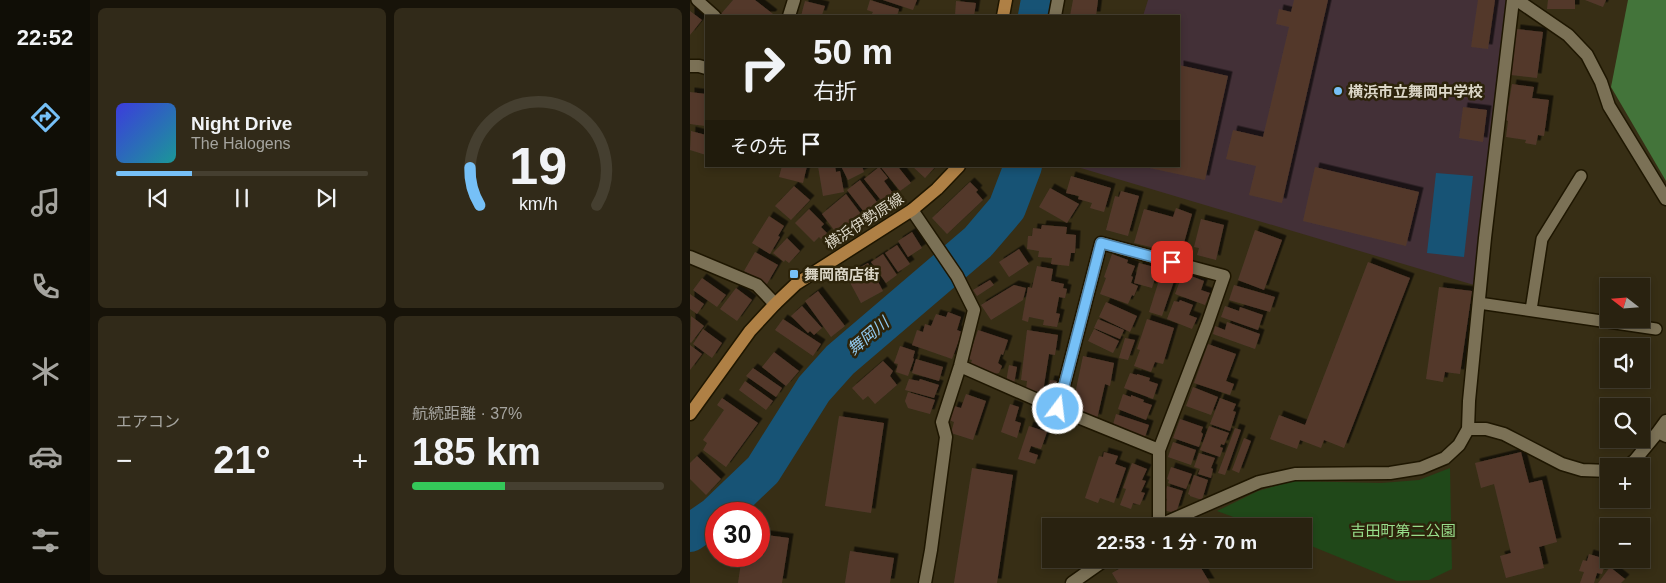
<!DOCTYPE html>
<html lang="ja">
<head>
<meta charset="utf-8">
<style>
  body { margin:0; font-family:Arial,"Noto Sans JP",sans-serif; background:#312a19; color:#f1f3f6; height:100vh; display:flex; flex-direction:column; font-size:19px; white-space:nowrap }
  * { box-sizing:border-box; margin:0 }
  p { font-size:16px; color:#a5a49f }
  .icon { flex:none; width:28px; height:28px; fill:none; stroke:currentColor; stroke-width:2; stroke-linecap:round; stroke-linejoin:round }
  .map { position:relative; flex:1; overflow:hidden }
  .sheet { display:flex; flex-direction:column; gap:8px; padding:8px; background:#171309; width:600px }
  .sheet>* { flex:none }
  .banner { position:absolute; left:15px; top:15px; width:475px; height:152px; border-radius:0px; box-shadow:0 2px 8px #0003,0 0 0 1px #453f30; background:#292210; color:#f1f3f6; overflow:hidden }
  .needle { width:32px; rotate:287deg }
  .tools { position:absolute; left:910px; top:278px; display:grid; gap:10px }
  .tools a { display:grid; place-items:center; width:50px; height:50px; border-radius:0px; background:#292210; box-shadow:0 2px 8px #0003,0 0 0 1px #453f30; font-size:25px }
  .speed { position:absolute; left:15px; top:502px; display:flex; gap:10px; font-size:25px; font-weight:700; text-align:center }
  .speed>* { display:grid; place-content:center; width:65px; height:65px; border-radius:50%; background:#292210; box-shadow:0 2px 8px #0003,0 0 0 1px #453f30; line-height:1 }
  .speed .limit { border:8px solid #d22; background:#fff; color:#111 }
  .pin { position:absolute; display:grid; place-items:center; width:42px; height:42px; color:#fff; margin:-21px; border-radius:10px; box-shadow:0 2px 8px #0006 }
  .me { position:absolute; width:55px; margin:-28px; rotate:15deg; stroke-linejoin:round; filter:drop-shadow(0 0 4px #0008) }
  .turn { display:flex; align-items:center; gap:18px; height:105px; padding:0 25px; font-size:22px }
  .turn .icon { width:65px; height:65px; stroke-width:2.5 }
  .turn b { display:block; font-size:35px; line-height:42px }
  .then { display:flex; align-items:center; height:48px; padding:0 25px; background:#0003; gap:10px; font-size:19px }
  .big { font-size:38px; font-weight:600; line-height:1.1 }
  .sheet .widget { flex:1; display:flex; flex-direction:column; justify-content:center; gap:8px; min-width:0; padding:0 18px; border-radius:8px; background:#312a19 }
  .sheet .dial { align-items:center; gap:0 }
  .dial svg { height:130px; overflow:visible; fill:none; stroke:#453f30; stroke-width:7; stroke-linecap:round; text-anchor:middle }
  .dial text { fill:#f1f3f6; stroke:none }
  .song { display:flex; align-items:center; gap:15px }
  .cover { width:60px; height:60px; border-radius:8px; background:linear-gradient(135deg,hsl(240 70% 55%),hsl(180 70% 35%)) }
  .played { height:5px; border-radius:2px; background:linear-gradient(90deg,#76c0f7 30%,#453f30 30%) }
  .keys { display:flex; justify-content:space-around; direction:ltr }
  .heat { display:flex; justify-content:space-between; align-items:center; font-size:28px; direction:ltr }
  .charge { height:8px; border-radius:4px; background:linear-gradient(90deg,#34c759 37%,#453f30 0) }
  .sheet .tiles { flex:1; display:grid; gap:8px; grid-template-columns:repeat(2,1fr) }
  .trip { position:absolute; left:352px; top:518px; width:270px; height:50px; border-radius:0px; background:#292210; box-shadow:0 2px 8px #0003,0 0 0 1px #453f30; font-weight:600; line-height:50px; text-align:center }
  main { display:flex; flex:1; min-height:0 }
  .menu { display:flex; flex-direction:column; width:90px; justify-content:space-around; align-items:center; background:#100e06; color:#a5a49f }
  .menu .icon { width:35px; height:35px }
  .menu .on { color:#76c0f7 }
  .menu b { font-size:22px; color:#f1f3f6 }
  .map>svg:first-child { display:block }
  .education { fill:#433037 }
  .green { fill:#204819 }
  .forest { fill:#43743a }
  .water { fill:#175375 }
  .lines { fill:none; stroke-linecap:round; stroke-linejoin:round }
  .river { stroke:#175375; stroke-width:38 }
  .building { fill:#52392c; filter:url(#shadow) }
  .lane-casing { stroke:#1e1600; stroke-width:14 }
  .street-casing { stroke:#1e1600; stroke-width:15 }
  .primary-casing { stroke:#1e1600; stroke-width:15 }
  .lane { stroke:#7b7156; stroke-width:11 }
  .street { stroke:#7b7156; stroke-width:12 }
  .primary { stroke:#af8045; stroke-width:12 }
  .route-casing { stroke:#4d7da1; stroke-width:12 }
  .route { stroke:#76c0f7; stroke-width:9 }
  .poi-dot { fill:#76c0f7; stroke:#2d240b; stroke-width:2 }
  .labels { text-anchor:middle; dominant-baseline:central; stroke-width:5; stroke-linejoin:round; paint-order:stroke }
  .poi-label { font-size:15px; font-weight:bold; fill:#dcd7c8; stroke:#2d240b; text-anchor:start }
  .street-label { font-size:15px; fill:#dcd7c8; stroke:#2d240b }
  .park-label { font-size:15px; fill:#98de8b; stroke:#2d240b }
  .water-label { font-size:16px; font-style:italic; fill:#92caf0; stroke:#2d240b }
</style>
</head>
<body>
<main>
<nav class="menu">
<b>22:52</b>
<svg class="icon on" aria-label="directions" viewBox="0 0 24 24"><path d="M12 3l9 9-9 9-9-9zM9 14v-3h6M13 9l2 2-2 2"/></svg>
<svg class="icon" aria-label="music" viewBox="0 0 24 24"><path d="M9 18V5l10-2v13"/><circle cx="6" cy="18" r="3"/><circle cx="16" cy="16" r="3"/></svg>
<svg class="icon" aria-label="phone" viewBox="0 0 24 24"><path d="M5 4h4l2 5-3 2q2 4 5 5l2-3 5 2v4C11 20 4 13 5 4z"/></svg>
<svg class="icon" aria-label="climate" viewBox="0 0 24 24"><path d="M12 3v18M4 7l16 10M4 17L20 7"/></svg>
<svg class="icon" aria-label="car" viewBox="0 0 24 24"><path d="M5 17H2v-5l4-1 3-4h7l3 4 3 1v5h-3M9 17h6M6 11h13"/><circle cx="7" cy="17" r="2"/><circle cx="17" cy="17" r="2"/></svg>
<svg class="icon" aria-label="filters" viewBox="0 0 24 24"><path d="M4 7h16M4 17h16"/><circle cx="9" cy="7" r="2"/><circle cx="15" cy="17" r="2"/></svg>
</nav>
<section class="sheet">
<div class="tiles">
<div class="widget">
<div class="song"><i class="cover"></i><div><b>Night Drive</b><p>The Halogens</p></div></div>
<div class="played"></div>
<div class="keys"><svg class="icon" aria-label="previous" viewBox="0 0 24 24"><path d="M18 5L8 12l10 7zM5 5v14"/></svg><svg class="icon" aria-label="pause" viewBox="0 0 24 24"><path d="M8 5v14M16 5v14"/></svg><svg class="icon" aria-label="next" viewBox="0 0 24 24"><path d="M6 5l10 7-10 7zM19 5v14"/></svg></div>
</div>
<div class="widget dial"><svg viewBox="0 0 100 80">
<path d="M14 69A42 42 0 1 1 86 69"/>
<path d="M14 69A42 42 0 0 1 8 46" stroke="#76c0f7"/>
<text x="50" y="56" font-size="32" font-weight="700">19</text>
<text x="50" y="72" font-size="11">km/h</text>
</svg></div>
<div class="widget"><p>エアコン</p>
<div class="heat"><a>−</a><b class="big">21°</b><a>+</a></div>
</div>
<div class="widget"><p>航続距離 · 37%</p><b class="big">185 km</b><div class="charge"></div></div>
</div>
</section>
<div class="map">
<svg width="976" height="583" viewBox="0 0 976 583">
  <defs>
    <filter id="shadow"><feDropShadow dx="4.5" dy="-4.5" stdDeviation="0" flood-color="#0009"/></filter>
  </defs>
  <rect width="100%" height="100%" fill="#372e15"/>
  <path class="education" d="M458,0H817L784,285L384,166H489V16H453Z"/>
  <path class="green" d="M760,468L762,569L739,580L707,581L614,543V526H568L527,511L568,491L602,481L691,483L729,480Z"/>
  <path class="forest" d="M938,0H976V181L921,87Z"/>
  <path class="water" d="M746,173L783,176L774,257L737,253Z"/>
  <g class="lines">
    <path class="river" d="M347,16L350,0
      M27,514L73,470L124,389L150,360L288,242L317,208L333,166
      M0,533L26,515"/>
  </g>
  <path class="building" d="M43,0H65L83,14L81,16H34L31,14Z
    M180,0L209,9L207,16H181L183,12L177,10Z
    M193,0H227L223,10Z
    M383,0H408L406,16H380Z
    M604,0H638L592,203L559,195L566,166L536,159L543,130L573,137L599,27L586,24L589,9L601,12Z
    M788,0H805L798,49L781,47Z
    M858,0H885V9H857Z
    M895,0H916L913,7Z
    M115,1L135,6L132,15L126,14L125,16H111Z
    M266,1L286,3L284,16H265Z
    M0,11L12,20L0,35Z
    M826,29L853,32L847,78L821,75Z
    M489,65L538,76L515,180L455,167L489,166Z
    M822,84L844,87L842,98L859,100L854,136L848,135L846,145L835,143L836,140L816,137L818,121L816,120Z
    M0,92L16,94L15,126L0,124Z
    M773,107L797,110L793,142L769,138Z
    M1,131L16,135V155L0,150Z
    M92,166H117L113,183L89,177Z
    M128,166H145L146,172L150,171L154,192L133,196Z
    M151,166H172L174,172L158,180Z
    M190,166H211L209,168L221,183L210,191Z
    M222,166H246L235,178Z
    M189,167L198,178L194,181L205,196L194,204L174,179Z
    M625,167L729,192L716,246L613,221Z
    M381,176L421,188L414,212L400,208L402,203L388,199L389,196L376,193Z
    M170,180L187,202L174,212L157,190Z
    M280,182L288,190L286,192L293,200L257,234L242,218Z
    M104,186L120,200L101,220L85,206Z
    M360,188L389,204L377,223L349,207Z
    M431,191L449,196L438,236L416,230L425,196L429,197Z
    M156,194L171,214L147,234L132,214Z
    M486,208L502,214L492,250L485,248V253L444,243L454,209L483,217Z
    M119,209L134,224L131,227L137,233L131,239L129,237L124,242L105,223Z
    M79,216L94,226L88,236L90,237L80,254L62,243Z
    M511,219L534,225L526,260L507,255L509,248L504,247Z
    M352,225L377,227L376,234L386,235L385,253H381L379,266L361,264L362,258L348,257L349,251L337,249L338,236H342L343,228L351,229Z
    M565,230L592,240L574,290L548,280Z
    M222,232L232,248L218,257L208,241Z
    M97,238L110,251L99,263L95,260L94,262L83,253Z
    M207,245L220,264L208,272L195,253Z
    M329,249L339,264L319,277L309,262Z
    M65,252L88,265L77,284L54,271Z
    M193,254L207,275L196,283L181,262Z
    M422,254L438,260L437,263L445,266L441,276L443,277L441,283L448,286L444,296L442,295L438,304L410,294L416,278L414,277Z
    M678,262L720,278L654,448L634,440L631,448L610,440L607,449L580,439L589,415L615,425Z
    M178,263L193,291L171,303L156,275Z
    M449,263L468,268L462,288L444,283Z
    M347,266L363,269L361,281L374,284L373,288L377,289L375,298L369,297L366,313L370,314L367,327L353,325L354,320L339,317L338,322L332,320L338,287L342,288Z
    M493,273L514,281L511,290L520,293L515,305L485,294Z
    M470,277L484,281L472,316L459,312Z
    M12,278L36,295L27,307L3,290Z
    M300,280L304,285L287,296L283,290Z
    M324,285L336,288L333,300L301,320L291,305Z
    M544,285L585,297L580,312L539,300Z
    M749,287L782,291L770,374L755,372L753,382L736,379Z
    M46,288L62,300L47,321L30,309Z
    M128,291L155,326L141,337L115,301Z
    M0,294L14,304L7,314L0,309Z
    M490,300L503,305L499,315L507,318L502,329L477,319L484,301L489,302Z
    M416,302L447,316L440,332L409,317Z
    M112,306L132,328L124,335L120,331L118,333L101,316Z
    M535,306L549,311L550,307L573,315L568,330L531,317Z
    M258,312L271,317L267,330L272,332L262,359L222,345L227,330L233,332L235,324L241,326L246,314L256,317Z
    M1,316L14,326L1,343L0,342Z
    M93,319L131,344L123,356L85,330Z
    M408,319L434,330L430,339L404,328Z
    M457,319L484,328L473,364L465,362L461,372L444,366L450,350L447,349Z
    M537,322L570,334L565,349L523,334L525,326L535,330Z
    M13,329L32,343L22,358L3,344Z
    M404,329L429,341L423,353L398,341Z
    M288,330L318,340L313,355L311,354L308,363L312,366L309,373L303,374L280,366L282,360L278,359Z
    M337,330L368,335L365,355L359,354L353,392L336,390L337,381L331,380Z
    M435,338L445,340L438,360L429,358Z
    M518,344L546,354L536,381L544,384L540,395L504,383Z
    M0,345L12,354L0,370Z
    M210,346L225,351L223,358L224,359L218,376L206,372L208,364L204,363Z
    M84,352L109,371L96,386L72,367Z
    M393,356L424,363L420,386L415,384L407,419L389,415L390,410L382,408Z
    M226,359L253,367L249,381L222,373Z
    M193,361L203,371L200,376L207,385L185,404L178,396L173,400L162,388Z
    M319,365L327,367L324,384L316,382Z
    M63,368L92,388L86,397L56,376Z
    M440,373L447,375V374L460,378L459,381L468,384L463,399L434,388Z
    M219,379L229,381L230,379L249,385L244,398L215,390Z
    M360,380L367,381L363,399L356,397Z
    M55,381L83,401L76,410L49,390Z
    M503,387L528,397L521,415L496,406Z
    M218,392L245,400L240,414L218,408L215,401Z
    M276,394L296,401L283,440L261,433L264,422L259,420L264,406L271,408Z
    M433,394L441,397V395L454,400L453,402L462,405L456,420L428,409Z
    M32,398L68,423L36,467L13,450L17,443L13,440L34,410L27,405Z
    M530,398L546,404L543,411L546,412L540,431L520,424Z
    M320,404L329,407L325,421L331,423L327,438L311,432Z
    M426,414L459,425L454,440L422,428Z
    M149,416L194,423L181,513L135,506Z
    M490,419L513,427L511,432L513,434L509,447L483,438Z
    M339,426L357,432L351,449L341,446L339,452L348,455L345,464L328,459Z
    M519,426L539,433L534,445L531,444L530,447L533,448L530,457L510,450Z
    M545,428L551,430L535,475L528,473Z
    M554,438L561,441L549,473L542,470Z
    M483,442L506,450L501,465L478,457Z
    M414,452L428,456L425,464L436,468L424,503L410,498L408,503L395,498L409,456L413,457Z
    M831,452L839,483L852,480L867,542L849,547L854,568L816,578L810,556L821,553L804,484L791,488L785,463Z
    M509,453L525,458L521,468L523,469L521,478L508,474L510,469L504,467Z
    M7,456L31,479L16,495L0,479V463Z
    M442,463L457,469L452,480L456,481L451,492L455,493L450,505L443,503L441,509L430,505L436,489L433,488Z
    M481,467L502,474L496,489L478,483L479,480L477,479Z
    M282,468L323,475L307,583H264Z
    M504,475L518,480L512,500L500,496V495L498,494Z
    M477,486L493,491L487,510L481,512L473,510L477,499L473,498Z
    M69,534L99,538L92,583H48L52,556H69Z
    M160,551L204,558L200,583H155Z
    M899,554L909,557V559L916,561L912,574L907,573L904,583H890L894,572L889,571L893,560L897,561Z
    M446,559H471L473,562L478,559H527L511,568L520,583H428L422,573Z
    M920,567L935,579L931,583H908Z"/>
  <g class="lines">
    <g class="lane-casing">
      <path id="lane" d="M7,0L25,16
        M789,303L966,329
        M841,310L852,239L891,176"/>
    </g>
    <g class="street-casing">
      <path id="street" d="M827,0L878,35L897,55L911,82L919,106L976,199
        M99,16L104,0
        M365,16L368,0
        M0,66H9L16,68
        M222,210L267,276L284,310L270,366L252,422L256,437L241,550L235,583
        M0,257L67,285L85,304
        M270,366L368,409L469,450V526
        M368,409L411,243L534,276L517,325L469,450
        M778,429H796L814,434L872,464L892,470L919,471
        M968,432L976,421
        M938,466L945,460L968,432L976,436
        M468,526L569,482L605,474L700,473L731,468L755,458L769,445L778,429L779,401L795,238L823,0
        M382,583L416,559"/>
    </g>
    <g class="primary-casing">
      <path id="primary" d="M313,16L316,0
        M0,414L60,331L85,304L106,284L222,210L247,189L269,166"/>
    </g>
    <use href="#lane" class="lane"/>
    <use href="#street" class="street"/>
    <use href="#primary" class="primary"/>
  </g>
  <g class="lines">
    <g class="route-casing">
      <path id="route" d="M368,409L411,243L482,262"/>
    </g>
    <use href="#route" class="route"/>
  </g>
  <g class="poi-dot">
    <circle cx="648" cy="91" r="5"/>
    <rect x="99" y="269" width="10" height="10" rx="2.5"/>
  </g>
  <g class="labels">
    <g class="poi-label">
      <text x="658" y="91">横浜市立舞岡中学校</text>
      <text x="114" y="274">舞岡商店街</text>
    </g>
    <g class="street-label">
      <text transform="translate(174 221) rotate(-33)">横浜伊勢原線</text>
    </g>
    <g class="park-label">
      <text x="713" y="530">吉田町第二公園</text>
    </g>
    <g class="water-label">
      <text transform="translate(178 336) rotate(-40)">舞岡川</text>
    </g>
  </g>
</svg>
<div class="tools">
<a><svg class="needle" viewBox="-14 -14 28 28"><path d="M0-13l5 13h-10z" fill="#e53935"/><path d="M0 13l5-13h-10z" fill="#a5a49f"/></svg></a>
<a><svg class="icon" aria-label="sound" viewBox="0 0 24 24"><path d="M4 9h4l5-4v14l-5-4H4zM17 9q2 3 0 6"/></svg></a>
<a><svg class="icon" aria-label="search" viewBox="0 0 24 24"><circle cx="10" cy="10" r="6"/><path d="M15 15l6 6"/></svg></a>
<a>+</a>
<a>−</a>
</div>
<div class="speed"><div class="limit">30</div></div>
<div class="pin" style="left:482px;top:262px;background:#d93025"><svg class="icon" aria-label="arrive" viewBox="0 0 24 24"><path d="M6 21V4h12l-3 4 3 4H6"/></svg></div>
<svg class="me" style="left:368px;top:409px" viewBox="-20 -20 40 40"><circle r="17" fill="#76c0f7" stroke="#fff" stroke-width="3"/><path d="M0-11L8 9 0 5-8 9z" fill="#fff"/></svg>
<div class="trip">22:53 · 1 分 · 70 m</div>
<div class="banner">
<div class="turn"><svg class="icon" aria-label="right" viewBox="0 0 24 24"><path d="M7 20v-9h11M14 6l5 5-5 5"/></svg><div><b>50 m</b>右折</div></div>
<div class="then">その先<svg class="icon" aria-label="arrive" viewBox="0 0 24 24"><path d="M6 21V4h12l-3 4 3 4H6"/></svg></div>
</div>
</div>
</main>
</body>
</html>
